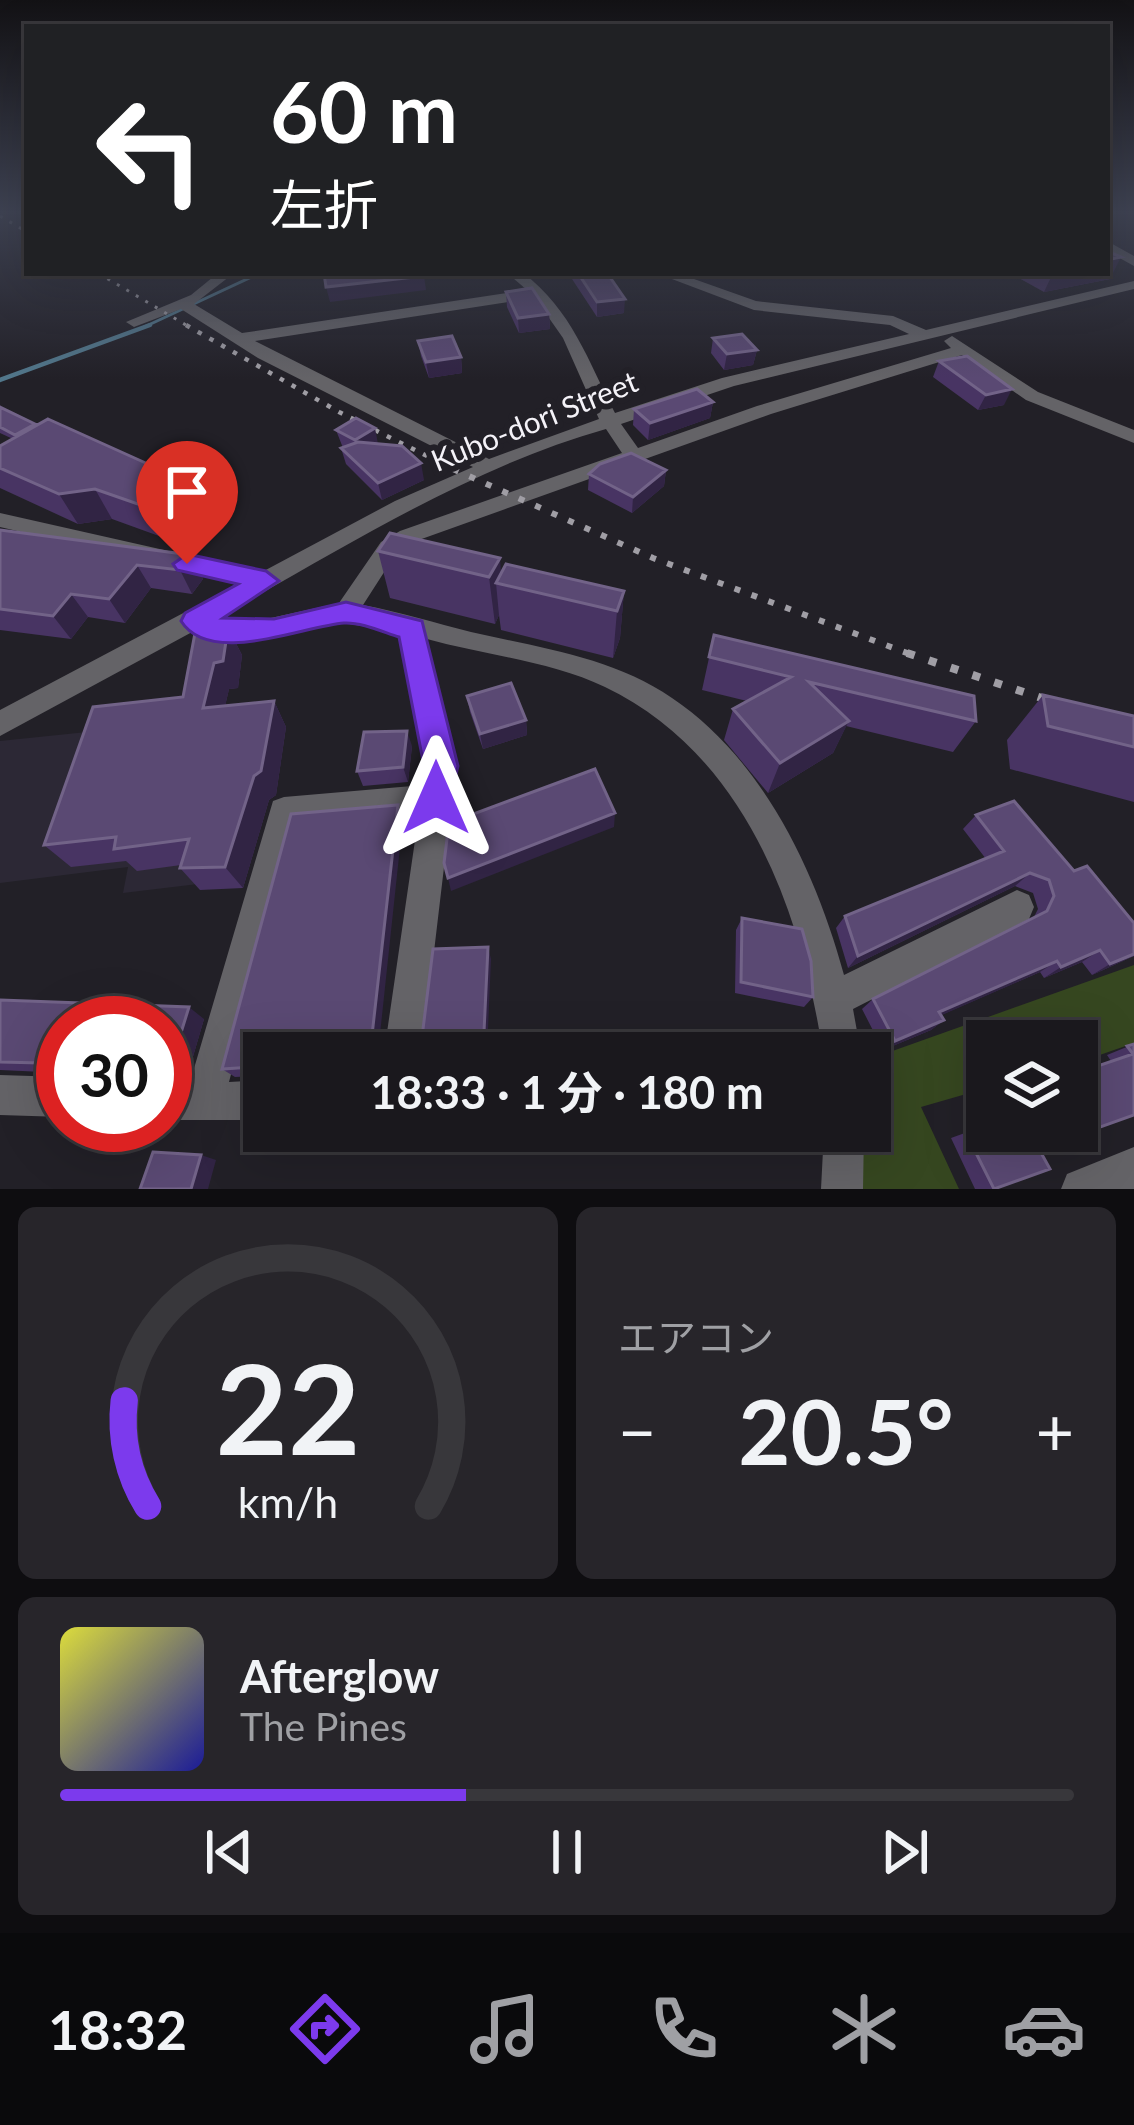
<!DOCTYPE html>
<html lang="ja">
<head>
<meta charset="utf-8">
<style>
  body { margin:0; font-family:Lato,"Noto Sans JP",sans-serif; background:#27252a; color:#f1f3f6; height:100vh; display:flex; flex-direction:column; font-size:45px; white-space:nowrap }
  * { box-sizing:border-box; margin:0 }
  p { font-size:39px; color:#9fa0a4 }
  .icon { flex:none; width:66px; height:66px; fill:none; stroke:currentColor; stroke-width:2; stroke-linecap:round; stroke-linejoin:round }
  .map { position:relative; height:1189px; overflow:hidden }
  .sheet { display:flex; flex-direction:column; gap:18px; padding:18px; background:#0e0d10; flex:1 }
  .sheet>* { flex:none }
  .top-card { position:absolute; left:24px; top:24px; width:1086px; height:252px; border-radius:0px; box-shadow:0 12px 48px #0002,0 0 0 3px #38373b; background:#202124; color:#fff; overflow:hidden }
  .controls { position:absolute; left:966px; top:1020px; display:grid; gap:24px }
  .controls a { display:grid; place-items:center; width:132px; height:132px; border-radius:0px; background:#1a181d; box-shadow:0 12px 48px #0002,0 0 0 3px #38373b; font-size:60px }
  .speed { position:absolute; left:36px; top:996px; display:flex; gap:24px; font-size:60px; font-weight:700; text-align:center }
  .speed>* { display:grid; place-content:center; width:156px; height:156px; border-radius:50%; background:#1a181d; box-shadow:0 12px 48px #0002,0 0 0 3px #38373b; line-height:1 }
  .speed .limit { border:18px solid #d22; background:#fff; color:#111 }
  .pin { position:absolute; display:grid; place-items:center; width:102px; height:102px; color:#fff; margin:-123px -51px; border-radius:50% 50% 50% 0; rotate:-45deg; box-shadow:0 0 12px #0007 }
  .pin .icon { rotate:45deg }
  .me { position:absolute; width:132px; margin:-66px; rotate:0deg; stroke-linejoin:round; filter:drop-shadow(0 0 9px #0008) }
  .turn { display:flex; align-items:center; gap:42px; height:252px; padding:0 48px; font-size:54px }
  .turn .icon { width:156px; height:156px; stroke-width:2.5 }
  .turn b { display:block; font-size:84px; line-height:102px }
  .big { font-size:90px; font-weight:700; line-height:1.1 }
  .sheet .card { flex:1; display:flex; flex-direction:column; justify-content:center; gap:18px; min-width:0; padding:0 42px; border-radius:18px; background:#27252a }
  .sheet .dial { align-items:center; gap:0 }
  .dial svg { height:312px; overflow:visible; fill:none; stroke:#38373b; stroke-width:7; stroke-linecap:round; text-anchor:middle }
  .dial text { fill:#f1f3f6; stroke:none }
  .song { display:flex; align-items:center; gap:36px }
  .cover { width:144px; height:144px; border-radius:18px; background:linear-gradient(135deg,hsl(60 70% 55%),hsl(240 70% 35%)) }
  .played { height:12px; border-radius:6px; background:linear-gradient(90deg,#7c3aed 40%,#38373b 40%) }
  .keys { display:flex; justify-content:space-around; direction:ltr }
  .heat { display:flex; justify-content:space-between; align-items:center; font-size:66px; direction:ltr }
  .sheet .tiles { flex:1; display:grid; gap:18px; grid-template-columns:1fr 1fr }
  .card:last-child { grid-column:span 2 }
  .trip { position:absolute; left:243px; top:1032px; width:648px; height:120px; border-radius:0px; background:#1a181d; box-shadow:0 12px 48px #0002,0 0 0 3px #38373b; font-weight:700; line-height:120px; text-align:center }
  .tab-bar { display:flex; height:192px; justify-content:space-around; align-items:center; background:#0a0a0c; color:#9fa0a4 }
  .tab-bar .icon { width:84px; height:84px }
  .tab-bar .current { color:#7c3aed }
  .tab-bar b { font-size:54px; color:#f1f3f6 }
  .map>svg:first-child { display:block }
  .built { fill:#2c2835 }
  .green { fill:#364720 }
  .lines { fill:none; stroke-linecap:round; stroke-linejoin:round }
  .stream-far1 { stroke:#51768a; stroke-width:3 }
  .stream { stroke:#51768a; stroke-width:4.5 }
  .minor { fill:#646367; fill-rule:evenodd }
  .rail-far3 { stroke:#a09ea5; stroke-width:3; stroke-dasharray:3 8; stroke-linecap:butt }
  .rail-far2 { stroke:#a09ea5; stroke-width:4.5; stroke-dasharray:4.5 9; stroke-linecap:butt }
  .rail-far1 { stroke:#a09ea5; stroke-width:6; stroke-dasharray:6 12; stroke-linecap:butt }
  .rail { stroke:#a09ea5; stroke-width:8; stroke-dasharray:8 15; stroke-linecap:butt }
  .wall { fill:#483463 }
  .shaded-wall { fill:#312444 }
  .building { fill:#5a4973; stroke:#726388; stroke-width:3 }
  .route { fill:#7c3aed; stroke:#51269a; stroke-width:3 }
  .labels { text-anchor:middle; dominant-baseline:central; stroke-width:12; stroke-linejoin:round; paint-order:stroke }
  .street-label { font-size:30px; fill:#f4f2f8; stroke:#222027 }
</style>
</head>
<body>
<div class="map">
<svg width="1134" height="1189" viewBox="0 0 1134 1189">
  <rect width="100%" height="100%" fill="#222027"/>
  <path class="built" d="M232,717L198,884L123,893L128,867L0,883V741Z"/>
  <path class="green" d="M1134,965V1043L1077,1063V1041H987V1088L921,1107L959,1189H856L858,1131H870V1059Z"/>
  <g class="lines">
    <path class="stream-far1" d="M142,328L260,273"/>
    <path class="stream" d="M0,380L150,325"/>
    <path class="minor" d="M1107,241L1134,256V266L1107,251Z
      M218,273H234L194,304L242,333L527,290L507,273H523C572,310 588,361 615,413L722,378L909,334L890,325L754,310L656,273H677L756,301L893,316L926,330L1134,281V289L734,386L621,424L638,448L757,406L951,348L944,341L952,336L1038,392L1134,430V443L1026,400L962,355L771,414L416,541L397,552L363,605C400,612 435,623 471,632C540,648 612,657 672,698C763,759 816,872 844,975L1017,890L1029,895L1034,907L1029,919L853,1009L861,1053H823C801,910 745,754 605,687C551,661 484,655 427,639L456,766L422,1053H384L419,813L296,824L229,1082L264,1080V1120H165V1080L190,1082L273,801L284,797L424,785L426,766L400,632L330,621L238,642L194,631L0,736V710L240,583L0,527V513L262,572L395,501L473,467L258,358L181,309L134,327L126,322L191,295ZM535,298L563,338L599,419L489,459L255,341ZM606,429L622,453L400,531L381,542L339,603L257,621L216,619C340,550 468,468 606,429Z
      M0,1075L63,1077V1117L0,1115Z
      M824,1131H864L863,1189H821Z
      M1134,1147V1189H1061L1067,1174Z"/>
    <path class="rail-far3" d="M0,216L27,232
      M98,273L191,328"/>
    <path class="rail-far2" d="M186,325L339,412L459,472"/>
    <path class="rail-far1" d="M453,469L653,558L915,656"/>
    <path class="rail" d="M907,653L1134,729"/>
  </g>
  <path class="wall" d="M572,273H607L624,313L597,317L572,279Z
    M1018,273H1107L1110,279L1044,292L1017,277Z
    M506,292L549,314L550,329L519,333L507,307Z
    M713,338L757,350L753,365L724,370L711,353Z
    M418,341L461,357L462,373L429,378L421,356Z
    M939,361L1004,405L978,410L933,377Z
    M713,402L710,418L648,440L633,425L634,409Z
    M0,407L204,512L170,540L112,519L78,524L0,488V446L13,439L0,433Z
    M336,430L378,444L424,480L382,500L346,464L341,448H343Z
    M666,470L664,486L632,513L588,490L589,474Z
    M0,530L191,555L203,579L192,594L151,588L125,623L88,617L71,639L0,630Z
    M378,551L501,573L624,591L620,638L613,658L501,630L499,615L495,624L390,598Z
    M228,628L242,655L238,688L229,689L225,706L274,701L286,727L276,795L269,800L243,888L200,890L180,868L181,865L137,871L126,861L71,867L44,845L183,697Z
    M714,635L976,721L953,752L846,726L833,753L768,793L724,740L733,709L747,701L702,690Z
    M1043,695L1134,716V802L1010,769L1007,740Z
    M467,696L526,720L527,735L483,749L470,712Z
    M412,746L408,782L363,786L357,771Z
    M976,815L1074,871L1134,923V956L1092,975L1082,962L1044,978L1040,972L941,1015L944,1020L931,1030L883,1050L862,1009L873,999L1034,917L1038,909L1033,893L1015,886L848,968L836,928L845,916L986,859L963,829Z
    M403,819L264,1053V1083L256,1076L235,1077L222,1069Z
    M742,918L813,997L804,1007L735,993L736,930Z
    M0,1000L204,1019L187,1077H165V1023H63V1081L44,1072L0,1070Z
    M1134,1044V1115L1072,1136L1069,1131H1077V1073L1111,1061L1107,1055Z
    M987,1125L995,1189H975L951,1138Z"/>
  <path class="shaded-wall" d="M1121,257L1110,279L1044,292L1053,273H1107V260Z
    M424,276L426,290L330,302L326,287Z
    M625,299L624,313L597,317V302Z
    M549,314L550,329L519,333L518,318Z
    M757,350L753,365L724,370L727,354Z
    M461,357L462,373L429,378L426,362Z
    M1012,389L1004,405L978,410L986,395Z
    M713,402L710,418L648,440L650,423Z
    M375,428L378,444L359,456L355,440Z
    M421,463L424,480L382,500L378,483Z
    M666,470L664,486L632,513L633,497Z
    M190,483L204,512L170,540L155,510Z
    M95,489L112,519L78,524L59,494Z
    M191,555L203,579L192,594L180,570Z
    M500,558L502,584L496,583L499,615L495,624L489,577Z
    M137,565L151,588L125,623L109,599Z
    M624,591L620,638L613,658L617,611Z
    M71,594L88,617L71,639L53,616Z
    M228,628L242,655L238,688L229,689L219,733L203,708L214,663Z
    M274,701L286,727L276,795L269,800L243,888L225,867Z
    M526,720L527,735L483,749L480,734Z
    M849,721L833,753L768,793L780,763Z
    M407,731L412,746L408,782L403,767Z
    M398,805L403,819L378,1053H370Z
    M615,813L614,827L451,891L448,878Z
    M1030,873L1015,886L848,968L858,956Z
    M488,947L491,959L487,1053H483Z
    M1100,950L1082,962L1044,978L1061,967Z
    M1134,954V956L1092,975L1110,964Z
    M1057,961L1040,972L926,1022L939,1012Z
    M189,1007L204,1019L187,1077L170,1068Z
    M944,1020L931,1030L883,1050L895,1041Z
    M201,1155L216,1160L208,1189H191Z"/>
  <path class="building" d="M1107,251L1121,257L1107,260Z
    M324,273H423L424,276L326,287Z
    M578,273H607L625,299L597,302Z
    M532,288L549,314L518,318L506,292Z
    M742,334L757,350L727,354L713,338Z
    M452,336L461,357L426,362L418,341Z
    M967,356L1012,389L986,395L939,361Z
    M697,389L713,402L650,423L634,409Z
    M0,407L35,424L15,435L0,427Z
    M356,418L375,428L355,440L336,430Z
    M48,419L190,483L155,510L95,489L59,494L0,468V446Z
    M358,442L402,446L421,463L378,483L341,448Z
    M631,453L666,470L633,497L589,474L600,464Z
    M0,530L191,555L180,570L137,565L109,599L71,594L53,616L0,609Z
    M390,533L500,558L489,577L378,551Z
    M506,564L624,591L617,611L496,583Z
    M228,628L223,661L214,663L203,708L274,701L261,771L254,776L225,867L180,868L189,839L114,849L116,837L44,845L93,707L183,697L195,633Z
    M714,635L974,696L976,721L809,682L849,721L780,763L733,709L791,677L709,657Z
    M511,683L526,720L480,734L467,696Z
    M1043,695L1134,716V747L1048,726Z
    M407,731L403,767L357,771L364,732Z
    M595,769L615,813L448,878L444,863L449,823Z
    M1014,801L1074,871L1087,866L1134,923V954L1110,964L1100,950L1061,967L1057,961L939,1012L944,1020L895,1041L873,999L1047,911L1054,896L1049,880L1030,873L858,956L845,916L1004,851L976,815Z
    M398,805L370,1053H264V1078H257L252,1067L222,1069L291,814Z
    M742,918L802,929L811,961L813,997L741,982Z
    M488,947L483,1053H420L433,949Z
    M0,1000L189,1007L170,1068H165V1023H63V1074L45,1073L41,1063L0,1062Z
    M1134,1044V1115L1092,1130L1077,1104V1073L1133,1054L1127,1046Z
    M987,1125V1131H1029L1050,1169L994,1189L966,1133Z
    M153,1152L201,1155L191,1189H140Z"/>
  <linearGradient id="sky" x2="0" y2="1"><stop stop-color="#131215"/><stop offset="0.56" stop-color="#3e4252"/><stop offset="1" stop-color="#3e4252" stop-opacity="0"/></linearGradient>
  <rect width="1134" height="379" fill="url(#sky)"/>
  <path class="route" d="M187,554L266,571L279,581L223,618L274,619L346,602L422,621L458,766L448,809L436,813L424,809L419,798L424,766L399,637C383,632 361,622 344,623C303,626 210,667 181,621L185,613L238,584L177,570L173,564Z"/>
  <g class="labels">
    <g class="street-label">
      <text transform="translate(534 420) rotate(-22)">Kubo-dori Street</text>
    </g>
  </g>
</svg>
<div class="controls">
<a><svg class="icon" aria-label="layers" viewBox="0 0 24 24"><path d="M12 4l9 5-9 5-9-5zM3 14l9 5 9-5"/></svg></a>
</div>
<div class="speed"><div class="limit">30</div></div>
<div class="pin" style="left:187px;top:564px;background:#d93025"><svg class="icon" aria-label="arrive" viewBox="0 0 24 24"><path d="M6 21V4h12l-3 4 3 4H6"/></svg></div>
<svg class="me" style="left:436px;top:798px" viewBox="-20 -20 40 40"><path d="M0-17L14 15 0 8-14 15z" fill="#7c3aed" stroke="#fff" stroke-width="4"/></svg>
<div class="trip">18:33 · 1 分 · 180 m</div>
<div class="top-card">
<div class="turn"><svg class="icon" aria-label="left" viewBox="0 0 24 24"><path d="M17 20v-9H6M10 6l-5 5 5 5"/></svg><div><b>60 m</b>左折</div></div>
</div>
</div>
<section class="sheet">
<div class="tiles">
<div class="card dial"><svg viewBox="0 0 100 80">
<path d="M14 69A42 42 0 1 1 86 69"/>
<path d="M14 69A42 42 0 0 1 8 42" stroke="#7c3aed"/>
<text x="50" y="56" font-size="32" font-weight="700">22</text>
<text x="50" y="72" font-size="11">km/h</text>
</svg></div>
<div class="card"><p>エアコン</p>
<div class="heat"><a>−</a><b class="big">20.5°</b><a>+</a></div>
</div>
<div class="card">
<div class="song"><i class="cover"></i><div><b>Afterglow</b><p>The Pines</p></div></div>
<div class="played"></div>
<div class="keys"><svg class="icon" aria-label="previous" viewBox="0 0 24 24"><path d="M18 5L8 12l10 7zM5 5v14"/></svg><svg class="icon" aria-label="pause" viewBox="0 0 24 24"><path d="M8 5v14M16 5v14"/></svg><svg class="icon" aria-label="next" viewBox="0 0 24 24"><path d="M6 5l10 7-10 7zM19 5v14"/></svg></div>
</div>
</div>
</section>
<nav class="tab-bar">
<b>18:32</b>
<svg class="icon current" aria-label="directions" viewBox="0 0 24 24"><path d="M12 3l9 9-9 9-9-9zM9 14v-3h6M13 9l2 2-2 2"/></svg>
<svg class="icon" aria-label="music" viewBox="0 0 24 24"><path d="M9 18V5l10-2v13"/><circle cx="6" cy="18" r="3"/><circle cx="16" cy="16" r="3"/></svg>
<svg class="icon" aria-label="phone" viewBox="0 0 24 24"><path d="M5 4h4l2 5-3 2q2 4 5 5l2-3 5 2v4C11 20 4 13 5 4z"/></svg>
<svg class="icon" aria-label="climate" viewBox="0 0 24 24"><path d="M12 3v18M4 7l16 10M4 17L20 7"/></svg>
<svg class="icon" aria-label="car" viewBox="0 0 24 24"><path d="M5 17H2v-5l4-1 3-4h7l3 4 3 1v5h-3M9 17h6M6 11h13"/><circle cx="7" cy="17" r="2"/><circle cx="17" cy="17" r="2"/></svg>
</nav>
</body>
</html>
